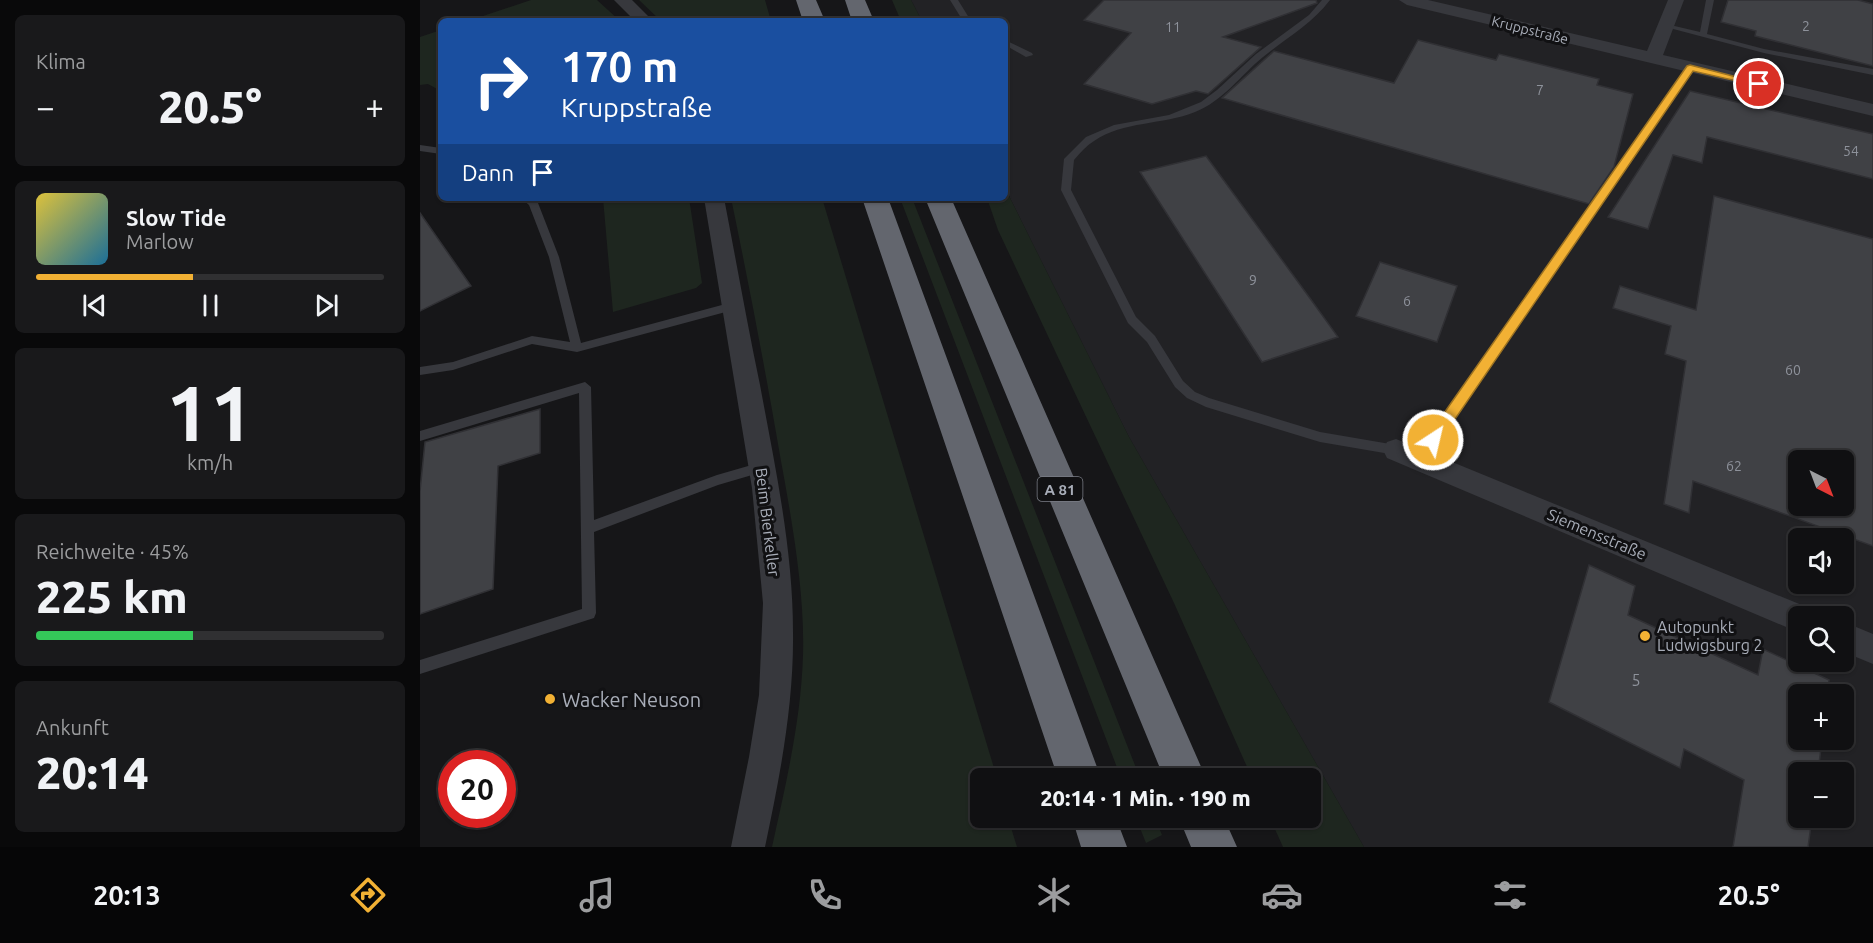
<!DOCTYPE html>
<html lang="de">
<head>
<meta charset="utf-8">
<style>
  body { margin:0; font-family:Ubuntu,sans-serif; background:#19191b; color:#f1f3f6; height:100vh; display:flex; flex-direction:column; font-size:22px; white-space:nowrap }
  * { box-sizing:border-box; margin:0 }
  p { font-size:20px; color:#9c9d9f }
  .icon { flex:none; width:33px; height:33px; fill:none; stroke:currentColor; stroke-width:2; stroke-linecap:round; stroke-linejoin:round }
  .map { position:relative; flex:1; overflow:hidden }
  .details { display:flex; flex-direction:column; gap:15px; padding:15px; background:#09090a; width:420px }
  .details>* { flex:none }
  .top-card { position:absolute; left:18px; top:18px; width:570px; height:183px; border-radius:9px; box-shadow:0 2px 4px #0004,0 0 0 2px #303032; background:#1a4fa0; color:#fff; overflow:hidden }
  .needle { width:39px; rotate:138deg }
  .tools { position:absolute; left:1368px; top:450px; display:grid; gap:12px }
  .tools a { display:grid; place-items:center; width:66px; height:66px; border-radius:9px; background:#101012; box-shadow:0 2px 4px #0004,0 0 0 2px #303032; font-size:30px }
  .speed { position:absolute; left:18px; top:750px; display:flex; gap:12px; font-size:30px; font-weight:700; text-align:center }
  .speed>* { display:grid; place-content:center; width:78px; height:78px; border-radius:50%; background:#101012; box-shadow:0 2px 4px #0004,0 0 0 2px #303032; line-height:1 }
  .speed .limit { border:9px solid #d22; background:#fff; color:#111 }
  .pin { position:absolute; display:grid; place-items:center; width:51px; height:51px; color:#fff; margin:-26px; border:3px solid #fff; border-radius:50%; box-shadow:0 2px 6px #0007 }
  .me { position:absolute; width:66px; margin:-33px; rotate:35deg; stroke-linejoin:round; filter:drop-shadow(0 0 4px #0008) }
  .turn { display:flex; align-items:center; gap:21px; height:126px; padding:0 24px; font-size:27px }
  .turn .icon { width:78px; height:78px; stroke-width:2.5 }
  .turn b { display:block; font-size:42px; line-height:51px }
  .then { display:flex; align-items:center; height:57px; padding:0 24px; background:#0003; gap:12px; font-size:22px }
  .big { font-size:45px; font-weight:800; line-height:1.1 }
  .details .card { flex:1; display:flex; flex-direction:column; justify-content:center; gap:9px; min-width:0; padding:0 21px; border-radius:9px; background:#19191b }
  .details .dial { align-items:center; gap:0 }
  .dial b { font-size:78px; line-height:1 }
  .song { display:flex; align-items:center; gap:18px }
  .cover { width:72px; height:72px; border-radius:9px; background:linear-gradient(135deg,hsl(50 70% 55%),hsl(200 70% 35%)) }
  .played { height:6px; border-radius:3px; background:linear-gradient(90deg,#f2b134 45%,#303032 45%) }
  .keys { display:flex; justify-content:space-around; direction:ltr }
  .heat { display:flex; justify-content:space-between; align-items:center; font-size:33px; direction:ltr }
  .charge { height:9px; border-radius:4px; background:linear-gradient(90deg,#34c759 45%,#303032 0) }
  .trip { position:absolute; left:550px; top:768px; width:351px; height:60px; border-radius:9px; background:#101012; box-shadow:0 2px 4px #0004,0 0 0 2px #303032; font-weight:800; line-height:60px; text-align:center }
  .menu { display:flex; height:96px; justify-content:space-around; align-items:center; background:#060607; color:#9c9d9f }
  .menu .icon { width:42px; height:42px }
  .menu .selected { color:#f2b134 }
  .menu b { font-size:27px; color:#f1f3f6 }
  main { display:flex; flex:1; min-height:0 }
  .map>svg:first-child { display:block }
  .built { fill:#222225; fill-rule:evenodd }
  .green { fill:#1e261f }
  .building { fill:#404145; stroke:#303034; stroke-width:1.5; fill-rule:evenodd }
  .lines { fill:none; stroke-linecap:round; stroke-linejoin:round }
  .service { fill:#37383d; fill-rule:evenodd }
  .minor { fill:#37383d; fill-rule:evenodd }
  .motorway { fill:#63666e; fill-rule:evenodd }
  .route { fill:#f2b134; stroke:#9d7322; stroke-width:1.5 }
  .poi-dot { fill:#f2b134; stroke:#111113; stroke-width:2 }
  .labels { text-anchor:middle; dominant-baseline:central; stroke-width:6; stroke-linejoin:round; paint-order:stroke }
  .number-label { font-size:14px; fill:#8e929b }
  .far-street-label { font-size:14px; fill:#a8adb8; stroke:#111113 }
  .shield { fill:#111113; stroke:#7b7e86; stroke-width:1.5 }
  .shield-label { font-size:15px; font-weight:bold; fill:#a8adb8 }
  .street-label { font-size:16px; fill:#a8adb8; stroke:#111113 }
  .poi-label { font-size:16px; fill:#a8adb8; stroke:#111113; text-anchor:start }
  .near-number-label { font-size:16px; fill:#8e929b }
  .near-poi-label { font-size:20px; fill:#a8adb8; stroke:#111113; text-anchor:start }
</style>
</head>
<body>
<main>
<section class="details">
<div class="card"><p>Klima</p>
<div class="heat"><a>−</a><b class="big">20.5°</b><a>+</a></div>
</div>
<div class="card">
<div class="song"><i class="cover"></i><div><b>Slow Tide</b><p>Marlow</p></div></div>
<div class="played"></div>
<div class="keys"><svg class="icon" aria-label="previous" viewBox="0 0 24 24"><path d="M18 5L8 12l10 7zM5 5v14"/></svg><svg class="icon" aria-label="pause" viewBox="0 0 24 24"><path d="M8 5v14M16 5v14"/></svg><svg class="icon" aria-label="next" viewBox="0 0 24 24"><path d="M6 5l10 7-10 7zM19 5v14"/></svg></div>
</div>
<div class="card dial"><b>11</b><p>km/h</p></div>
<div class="card"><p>Reichweite · 45%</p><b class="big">225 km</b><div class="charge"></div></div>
<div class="card"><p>Ankunft</p><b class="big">20:14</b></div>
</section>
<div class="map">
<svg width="1453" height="847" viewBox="0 0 1453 847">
  <rect width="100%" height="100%" fill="#161618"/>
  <path class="built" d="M491,0H1453V847H944L709,437L585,188V21H502ZM1378,460H1424V506H1378ZM1378,538H1424V584H1378ZM1378,616H1424V662H1378ZM1378,694H1424V740H1378ZM1378,772H1424V818H1378Z"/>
  <path class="green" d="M111,0H177L200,21H48Z
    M219,0H345L351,21H241Z
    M472,0H491L502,21H481Z
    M21,30V91L8,84L0,85V37Z
    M585,188L709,437L944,847H863L850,818H891V778H832L754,603L578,230L567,198H585Z
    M183,198H269L282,283L276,288L193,312Z
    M311,198H402L577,778H561V818H588L597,847H352C366,783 381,721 383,655C385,594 372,521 361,461C346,373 329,285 311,198Z
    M480,198H492L720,778H701Z
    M716,818H735L742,835L726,843Z"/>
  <path class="building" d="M684,0H896L897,3L803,37L841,47L788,94L776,91L732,104L664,84L711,33L664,20Z
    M1308,0H1438L1453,4V66L1335,36L1336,31L1301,22Z
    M998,40L1076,60L1079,54L1179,79L1177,85L1213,94L1194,167L1169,204L802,98L854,51L974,83Z
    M1270,91L1453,134V179L1287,137L1282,163L1253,155L1228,229L1188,217Z
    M786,156L892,301L918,337L842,362L720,172Z
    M1294,196L1453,239V546L1273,481L1269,513L1244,504L1266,361L1245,354L1251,326L1193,308L1200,286L1276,310ZM1378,460H1424V506H1378Z
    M0,213L51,286L0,311Z
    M960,262L1037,286L1017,342L936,316Z
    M120,409V453L78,466L73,589L0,614V491L5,442Z
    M1169,565L1215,586L1208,615L1338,675L1343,649L1409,680L1407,694H1378V740H1402L1398,772H1378V818H1392L1388,847H1313L1324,780L1264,749L1260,768L1129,702Z"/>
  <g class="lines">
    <path class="service" d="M530,0H538L551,21H543Z
      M902,0H910C892,24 866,38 843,57C821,75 803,101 775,112C743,125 703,121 674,141C666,146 660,153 654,160L651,190L716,317L735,336L763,381L775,392L789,398L900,432L976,445L980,446L982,450L980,454L976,455L900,442L786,407L767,398L755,387L727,342L708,323L641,190L644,159L666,137L694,125L749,115L781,102L797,90L836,54L889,15Z
      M1286,0H1294L1287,34L1344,49L1453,69V75L1344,53L1242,26L1246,24L1280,32Z
      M585,40L612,53L613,55L606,57L585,45Z
      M1267,66L1274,68L1004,464L1000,465L996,464L994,460L996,456Z
      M0,145L21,148V154L0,151Z
      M101,198H113L118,203L139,257L161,343L313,302L318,306L313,310L157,352L112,344L33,370L0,375V367L33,362L112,336L150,342L129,257L109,205Z
      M165,382L171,387L174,520L297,475L342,462L346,463L348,467L346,471L298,485L174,532L176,613L174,618L0,674V660L162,609L159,393L0,441V431Z"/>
    <path class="minor" d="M194,0H212L233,21H215Z
      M979,0H1008L1227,51L1248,0H1264L1243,55L1453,104V116L987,5Z
      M284,198H304C316,260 327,323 340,385C355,466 373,549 373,632C374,704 360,776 345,847H311L329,757L339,695L343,603L332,488Z
      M976,439L1389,608L1392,616H1378V632L967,458L963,450L967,442Z
      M1424,622L1453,634V664L1424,652Z"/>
    <path class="motorway" d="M376,0H396L405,21H383Z
      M425,0H445L454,21H432Z
      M442,198H468L681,778H638Z
      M505,198H531L786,778H744Z
      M652,818H696L707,847H661Z
      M759,818H804L817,847H771Z"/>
  </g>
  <path class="route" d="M1270,65L1344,84L1339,86L1273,71L1018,444H1008L1006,440L1008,436L1267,66Z"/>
  <g class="poi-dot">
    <circle cx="1225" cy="636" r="6"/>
    <circle cx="130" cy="699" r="6"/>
  </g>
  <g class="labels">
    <g class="number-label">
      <text x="1386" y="26">2</text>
      <text x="753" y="27">11</text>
      <text x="1120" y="90">7</text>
      <text x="1431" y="151">54</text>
      <text x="833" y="280">9</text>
      <text x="987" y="301">6</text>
      <text x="1373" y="370">60</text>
      <text x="1314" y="466">62</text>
    </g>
    <g class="far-street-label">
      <text transform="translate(1110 30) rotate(14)">Kruppstraße</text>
    </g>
    <rect class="shield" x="617.5" y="477" width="45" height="24" rx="4.5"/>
    <g class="shield-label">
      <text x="640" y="489">A 81</text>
    </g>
    <g class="street-label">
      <text transform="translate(348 522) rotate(83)">Beim Bierkeller</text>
      <text transform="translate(1177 534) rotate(23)">Siemensstraße</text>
    </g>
    <g class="poi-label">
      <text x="1237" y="627">Autopunkt<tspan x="1237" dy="18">Ludwigsburg 2</tspan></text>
    </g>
    <g class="near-number-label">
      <text x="1216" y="680">5</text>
    </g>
    <g class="near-poi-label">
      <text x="142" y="699">Wacker Neuson</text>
    </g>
  </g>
</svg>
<div class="tools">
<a><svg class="needle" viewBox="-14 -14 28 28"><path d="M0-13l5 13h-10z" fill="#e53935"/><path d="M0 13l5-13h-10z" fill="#9c9d9f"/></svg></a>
<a><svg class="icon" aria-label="sound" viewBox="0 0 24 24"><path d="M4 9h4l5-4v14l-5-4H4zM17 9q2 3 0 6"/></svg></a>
<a><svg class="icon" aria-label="search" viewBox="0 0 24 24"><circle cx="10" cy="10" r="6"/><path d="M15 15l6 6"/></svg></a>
<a>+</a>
<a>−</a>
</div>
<div class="speed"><div class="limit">20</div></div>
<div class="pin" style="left:1339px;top:84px;background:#d93025"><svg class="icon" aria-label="arrive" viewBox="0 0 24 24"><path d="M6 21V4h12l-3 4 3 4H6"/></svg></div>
<svg class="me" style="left:1013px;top:440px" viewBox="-20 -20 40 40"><circle r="17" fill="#f2b134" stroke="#fff" stroke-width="3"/><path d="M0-11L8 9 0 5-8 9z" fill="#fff"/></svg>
<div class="trip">20:14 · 1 Min. · 190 m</div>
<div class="top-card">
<div class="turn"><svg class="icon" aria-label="right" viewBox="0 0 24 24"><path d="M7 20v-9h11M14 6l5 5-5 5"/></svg><div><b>170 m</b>Kruppstraße</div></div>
<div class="then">Dann<svg class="icon" aria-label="arrive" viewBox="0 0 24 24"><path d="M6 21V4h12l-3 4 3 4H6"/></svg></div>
</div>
</div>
</main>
<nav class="menu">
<b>20:13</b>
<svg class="icon selected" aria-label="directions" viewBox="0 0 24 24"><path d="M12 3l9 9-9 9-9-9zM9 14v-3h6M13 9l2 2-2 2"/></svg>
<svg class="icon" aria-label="music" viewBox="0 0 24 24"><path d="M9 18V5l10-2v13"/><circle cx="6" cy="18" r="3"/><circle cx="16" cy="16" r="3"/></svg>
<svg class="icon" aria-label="phone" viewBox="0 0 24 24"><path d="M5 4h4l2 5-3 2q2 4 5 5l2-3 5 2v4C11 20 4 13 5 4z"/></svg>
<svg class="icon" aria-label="climate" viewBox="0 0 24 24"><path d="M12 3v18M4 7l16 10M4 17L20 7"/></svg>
<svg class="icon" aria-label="car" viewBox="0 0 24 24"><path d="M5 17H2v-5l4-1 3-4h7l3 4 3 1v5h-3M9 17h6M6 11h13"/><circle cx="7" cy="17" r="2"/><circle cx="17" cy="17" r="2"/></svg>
<svg class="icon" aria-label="filters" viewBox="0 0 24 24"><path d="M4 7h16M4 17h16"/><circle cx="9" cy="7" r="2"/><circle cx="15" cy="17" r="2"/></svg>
<b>20.5°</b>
</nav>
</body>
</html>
